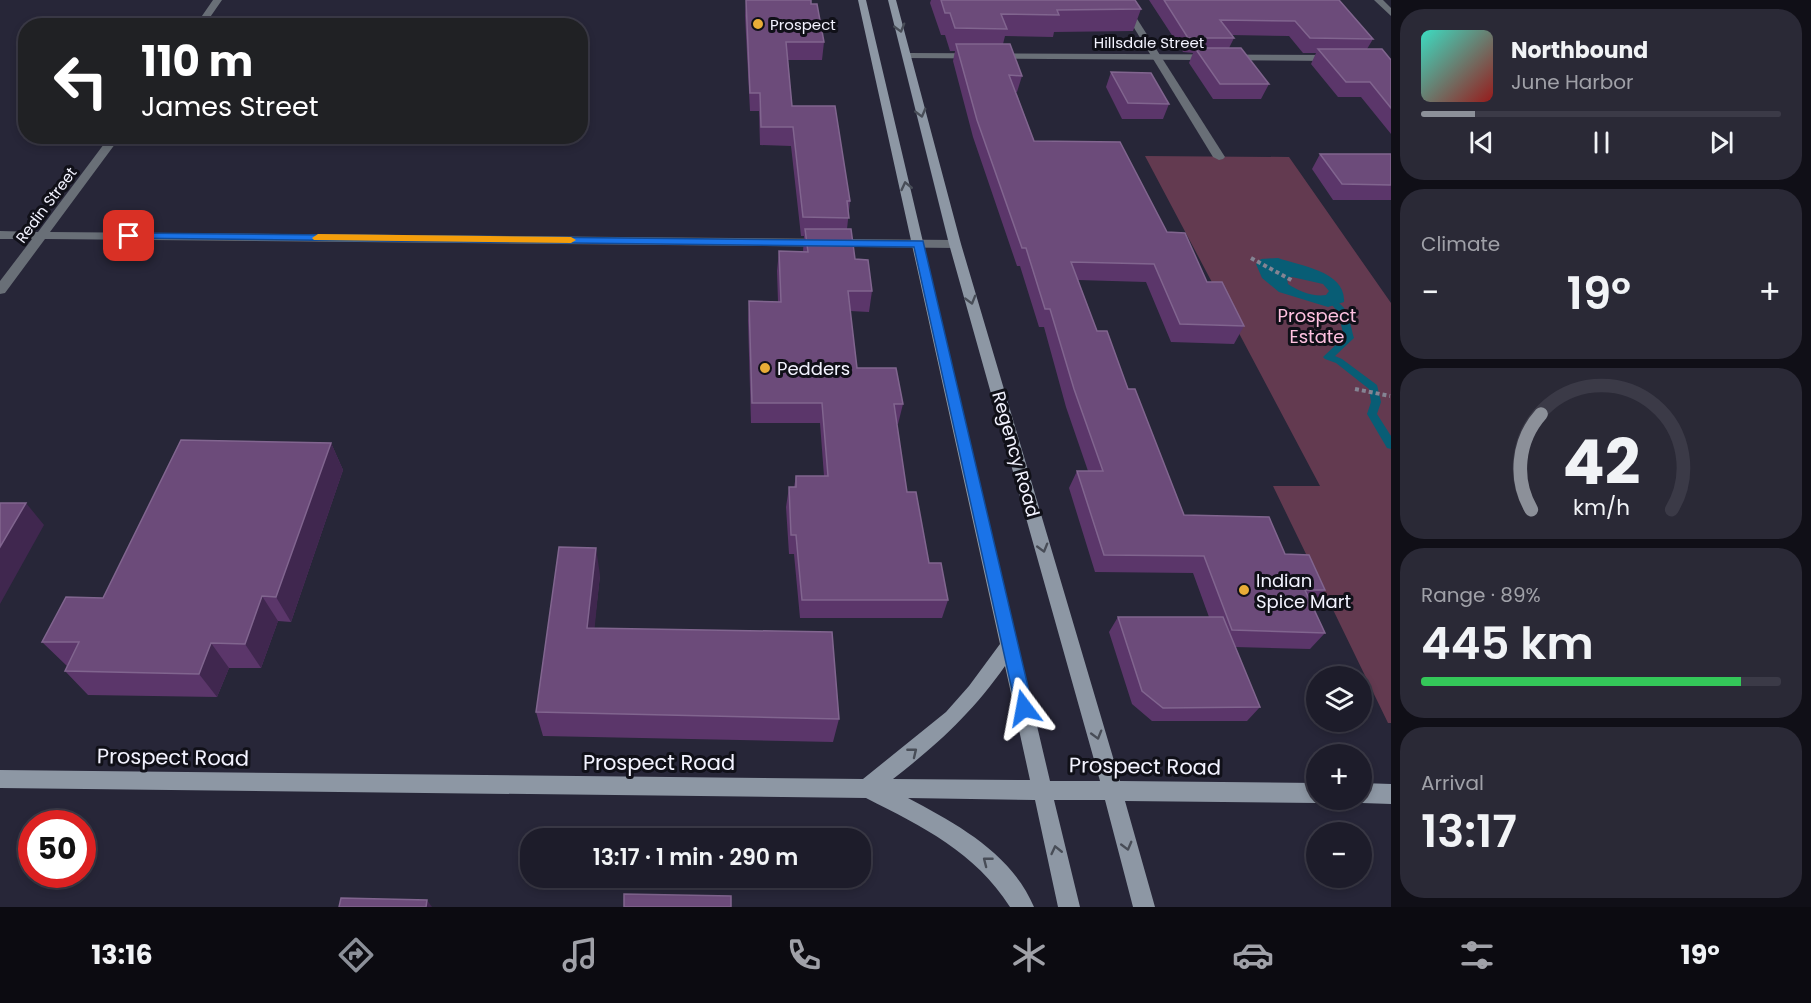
<!DOCTYPE html>
<html lang="en">
<head>
<meta charset="utf-8">
<style>
  body { margin:0; font-family:Poppins,sans-serif; background:#2a2936; color:#f1f3f6; height:100vh; display:flex; flex-direction:column; font-size:22px; white-space:nowrap }
  * { box-sizing:border-box; margin:0 }
  p { font-size:20px; color:#a0a1a8 }
  .icon { flex:none; width:33px; height:33px; fill:none; stroke:currentColor; stroke-width:2; stroke-linecap:round; stroke-linejoin:round }
  .map { position:relative; flex:1; overflow:hidden }
  .panel { display:flex; flex-direction:column; gap:9px; padding:9px; background:#100f17; width:420px }
  .panel>* { flex:none }
  .hud { position:absolute; left:18px; top:18px; width:570px; height:126px; border-radius:24px; box-shadow:0 3px 9px #0003,0 0 0 2px #3b3a47; background:#202124; color:#fff; overflow:hidden }
  .fabs { position:absolute; left:1306px; top:666px; display:grid; gap:12px }
  .fabs a { display:grid; place-items:center; width:66px; height:66px; border-radius:50%; background:#1d1c2a; box-shadow:0 3px 9px #0003,0 0 0 2px #3b3a47; font-size:30px }
  .speed { position:absolute; left:18px; top:810px; display:flex; gap:12px; font-size:30px; font-weight:700; text-align:center }
  .speed>* { display:grid; place-content:center; width:78px; height:78px; border-radius:50%; background:#1d1c2a; box-shadow:0 3px 9px #0003,0 0 0 2px #3b3a47; line-height:1 }
  .speed .limit { border:9px solid #d22; background:#fff; color:#111 }
  .pin { position:absolute; display:grid; place-items:center; width:51px; height:51px; color:#fff; margin:-26px; border-radius:12px; box-shadow:0 3px 9px #0006 }
  .me { position:absolute; width:66px; margin:-33px; rotate:347deg; stroke-linejoin:round; filter:drop-shadow(0 0 4px #0008) }
  .turn { display:flex; align-items:center; gap:21px; height:126px; padding:0 24px; font-size:27px }
  .turn .icon { width:78px; height:78px; stroke-width:2.5 }
  .turn b { display:block; font-size:42px; line-height:51px }
  .big { font-size:45px; font-weight:600; line-height:1.1 }
  .panel .tile { flex:1; display:flex; flex-direction:column; justify-content:center; gap:9px; min-width:0; padding:0 21px; border-radius:24px; background:#2a2936 }
  .panel .dial { align-items:center; gap:0 }
  .dial svg { height:156px; overflow:visible; fill:none; stroke:#3b3a47; stroke-width:7; stroke-linecap:round; text-anchor:middle }
  .dial text { fill:#f1f3f6; stroke:none }
  .song { display:flex; align-items:center; gap:18px }
  .cover { width:72px; height:72px; border-radius:9px; background:linear-gradient(135deg,hsl(170 70% 55%),hsl(0 70% 35%)) }
  .played { height:6px; border-radius:3px; background:linear-gradient(90deg,#8c9099 15%,#3b3a47 15%) }
  .keys { display:flex; justify-content:space-around; direction:ltr }
  .heat { display:flex; justify-content:space-between; align-items:center; font-size:33px; direction:ltr }
  .charge { height:9px; border-radius:4px; background:linear-gradient(90deg,#34c759 89%,#3b3a47 0) }
  .trip { position:absolute; left:520px; top:828px; width:351px; height:60px; border-radius:24px; background:#1d1c2a; box-shadow:0 3px 9px #0003,0 0 0 2px #3b3a47; font-weight:600; line-height:60px; text-align:center }
  .menu { display:flex; height:96px; justify-content:space-around; align-items:center; background:#0c0b11; color:#a0a1a8 }
  .menu .icon { width:42px; height:42px }
  .menu .on { color:#8c9099 }
  .menu b { font-size:27px; color:#f1f3f6 }
  main { display:flex; flex:1; min-height:0 }
  .map>svg:first-child { display:block }
  .green { fill:#633a50 }
  .water { fill:#085d75; fill-rule:evenodd }
  .lines { fill:none; stroke-linecap:round; stroke-linejoin:round }
  .stream { fill:#085d75; fill-rule:evenodd }
  .path { stroke:#848493; stroke-width:4; stroke-dasharray:4 3; stroke-linecap:butt }
  .lane { fill:#696f77; fill-rule:evenodd }
  .street { fill:#696f77; fill-rule:evenodd }
  .secondary { fill:#8d97a4; fill-rule:evenodd }
  .wall { fill:#5b366a }
  .shaded-wall { fill:#40274f }
  .building { fill:#6c4b7a; stroke:#81658f; stroke-width:1.5 }
  .oneway { stroke:#484d57 }
  .route { fill:#1a73e8; stroke:#114b97; stroke-width:1.5 }
  .slow { fill:#f59e0b }
  .poi-dot { fill:#e8ac37; stroke:#101018; stroke-width:2 }
  .labels { text-anchor:middle; dominant-baseline:central; stroke-width:6; stroke-linejoin:round; paint-order:stroke }
  .far-poi-label { font-size:15px; fill:#f3f3ff; stroke:#101018; text-anchor:start }
  .far-street-label { font-size:15px; fill:#f3f3ff; stroke:#101018 }
  .park-label { font-size:18px; fill:#fec1e0; stroke:#101018 }
  .poi-label { font-size:18px; fill:#f3f3ff; stroke:#101018; text-anchor:start }
  .street-label { font-size:18px; fill:#f3f3ff; stroke:#101018 }
  .near-street-label { font-size:21px; fill:#f3f3ff; stroke:#101018 }
</style>
</head>
<body>
<main>
<div class="map">
<svg width="1391" height="907" viewBox="0 0 1391 907">
  <rect width="100%" height="100%" fill="#272638"/>
  <path class="green" d="M1145,156L1289,157L1391,303V723H1388L1273,486H1320Z"/>
  <path class="water" d="M1278,258C1300,266 1346,271 1344,302L1328,307L1279,292L1262,278L1256,264L1261,259ZM1292,277L1323,284L1329,291L1326,295C1313,297 1298,291 1288,284L1287,278Z"/>
  <g class="lines">
    <path class="stream" d="M1337,302C1349,308 1350,325 1354,338L1335,356L1342,359L1377,385L1381,402L1377,414L1391,436V449L1387,448L1367,414L1371,402L1369,389L1336,363L1325,359L1323,357L1344,337L1338,312L1332,305Z"/>
    <path class="path" d="M1251,258L1293,281
      M1355,389L1390,396"/>
    <path class="lane" d="M1117,0H1125L1225,157L1223,159L1219,160L1213,157Z"/>
    <path class="street" d="M213,0H222L204,26H195Z
      M1374,0H1383L1391,8V16Z
      M907,53L1334,55L1339,58L1334,61L904,58V54Z
      M110,136H121L50,232L955,240L961,244L955,248L45,239L5,293L0,294V281L32,239H0V231L38,232Z"/>
    <path class="secondary" d="M858,0H866L1050,781H1100L949,244L888,0H896L961,244L1120,781L1317,783V800H1324L1317,803L1125,801L1155,907H1133L1105,800H1054L1080,907H1058L1035,800L908,798C957,824 1011,853 1034,907H1010C975,852 923,827 866,798L0,788V770L863,779L946,712L969,686L1000,644ZM1005,666L1030,780L893,779C938,744 972,713 1005,666Z
      M1362,783L1391,784V804L1362,803L1355,800H1362Z"/>
  </g>
  <path class="wall" d="M746,0L811,4L824,42L822,60H788L792,106L850,201L847,229L855,259L872,291L869,312L850,311L857,368L903,404L898,424H897L907,492L929,563L948,600L942,618H800L794,554H789L786,507L789,487H794L796,476H824L820,423H751L748,321L749,301L778,302L777,271L779,251L803,252L804,236H801L791,146L760,145L759,111H750L745,16Z
    M931,0H1135L1141,9L1133,31L1054,32L1053,37L1005,36L1003,44L1022,76L1017,92H1016L1034,141L1167,232L1207,282L1244,326L1234,344L1171,342L1146,282L1078,280L1097,331L1128,389L1184,515L1285,554L1325,590L1312,605L1325,633L1310,649L1235,647L1260,707L1247,721H1152L1132,704L1109,632L1118,617H1209L1193,573L1095,572L1069,488L1077,471H1088L1066,407L1044,327H1039L1020,266H1017L973,137L953,61L955,51H950L945,35H941L930,3Z
    M1149,0H1339L1373,39L1367,49L1391,60V134L1361,97H1338L1311,64L1316,53H1303L1289,36L1231,35L1234,38L1229,48L1269,84L1261,99H1213L1189,63L1193,53L1183,52Z
    M1111,72L1169,104L1163,119H1122L1106,87Z
    M1320,154H1391V200H1333L1312,169Z
    M331,443L343,470L291,622L278,621L261,668H229L217,697L88,695L65,671L67,666L42,642L103,598Z
    M600,575L594,628L839,719L833,742L543,736L536,712Z"/>
  <path class="shaded-wall" d="M331,443L343,470L291,622L276,597Z
    M26,503L44,525L0,604V547Z
    M596,548L600,575L592,653L587,628Z
    M262,596L278,621L261,668L245,644Z
    M211,643L229,668L217,697L199,674Z
    M427,900L432,907H426Z"/>
  <path class="building" d="M746,0H811V4H817L824,42H786L792,106H835L850,201H847L849,218L803,217L793,127H761L760,93H750Z
    M941,0H1135L1141,9L1057,10L1059,15L1001,14L1007,29L955,28L950,13H945Z
    M1164,0H1339L1373,39L1310,38L1295,21L1220,20L1234,38H1188Z
    M956,44H1010L1022,76L1009,75L1034,141L1120,142L1167,232L1185,233L1207,282H1222L1244,326L1180,324L1154,264L1071,262L1097,331H1107L1128,389H1135L1184,515L1269,517L1285,554L1309,555L1325,590H1305L1325,633L1232,630L1204,556L1104,555L1077,471H1103L1074,389L1050,309H1045L1026,248H1022L977,120Z
    M1195,48H1241L1269,84H1220Z
    M1318,49H1382L1391,60V108L1370,82H1346Z
    M1111,72L1151,73L1169,104L1128,103Z
    M1320,154H1391V185L1342,184Z
    M805,229H851L855,259L868,260L872,291H848L857,368H896L903,404H894L907,492H916L929,563H941L948,600H802L796,535H791L789,487H796V476H828L822,403H752L749,301L781,302L779,251L808,252Z
    M181,440L331,443L276,597L262,596L245,644L211,643L199,674L65,671L79,642H42L66,597L103,598Z
    M0,503H26L0,547Z
    M559,547L596,548L587,628L832,632L839,719L536,712Z
    M1118,617H1223L1260,707L1163,708L1142,691Z
    M624,894L731,896V907H624Z
    M341,898L427,900L426,907H339Z"/>
  <defs><path id="oneway-chevron" d="M-2-3.5L2.5 0L-2 3.5" fill="none" stroke-width="1.6" stroke-linecap="round" stroke-linejoin="round" transform="scale(1.5)"/></defs>
  <g class="oneway">
    <use href="#oneway-chevron" transform="translate(900 28) rotate(74)"/>
    <use href="#oneway-chevron" transform="translate(921 113) rotate(75)"/>
    <use href="#oneway-chevron" transform="translate(906 186) rotate(-103)"/>
    <use href="#oneway-chevron" transform="translate(971 300) rotate(74)"/>
    <use href="#oneway-chevron" transform="translate(1043 548) rotate(74)"/>
    <use href="#oneway-chevron" transform="translate(1097 735) rotate(74)"/>
    <use href="#oneway-chevron" transform="translate(913 752) rotate(-39)"/>
    <use href="#oneway-chevron" transform="translate(1127 846) rotate(75)"/>
    <use href="#oneway-chevron" transform="translate(1056 850) rotate(-103)"/>
    <use href="#oneway-chevron" transform="translate(987 861) rotate(-142)"/>
  </g>
  <path class="route" d="M129,233L923,241L1033,708L1030,713L1024,716L1018,713L1016,708L914,247L125,238V234Z"/>
  <path class="slow" d="M318,234L571,237L576,240L571,243L314,240L312,238Z"/>
  <g class="poi-dot">
    <circle cx="758" cy="24" r="6"/>
    <circle cx="765" cy="368" r="6"/>
    <circle cx="1244" cy="590" r="6"/>
  </g>
  <g class="labels">
    <g class="far-poi-label">
      <text x="770" y="24">Prospect</text>
    </g>
    <g class="far-street-label">
      <text x="1149" y="42">Hillsdale Street</text>
      <text transform="translate(46 205) rotate(-53)">Redin Street</text>
    </g>
    <g class="park-label">
      <text x="1317" y="315">Prospect<tspan x="1317" dy="21">Estate</tspan></text>
    </g>
    <g class="poi-label">
      <text x="777" y="368">Pedders</text>
      <text x="1256" y="580">Indian<tspan x="1256" dy="21">Spice Mart</tspan></text>
    </g>
    <g class="street-label">
      <text transform="translate(1016 454) rotate(74)">Regency Road</text>
    </g>
    <g class="near-street-label">
      <text transform="translate(173 757) rotate(1)">Prospect Road</text>
      <text x="659" y="762">Prospect Road</text>
      <text transform="translate(1145 766) rotate(1)">Prospect Road</text>
    </g>
  </g>
</svg>
<div class="fabs">
<a><svg class="icon" aria-label="layers" viewBox="0 0 24 24"><path d="M12 4l9 5-9 5-9-5zM3 14l9 5 9-5"/></svg></a>
<a>+</a>
<a>−</a>
</div>
<div class="speed"><div class="limit">50</div></div>
<div class="pin" style="left:129px;top:236px;background:#d93025"><svg class="icon" aria-label="arrive" viewBox="0 0 24 24"><path d="M6 21V4h12l-3 4 3 4H6"/></svg></div>
<svg class="me" style="left:1024px;top:708px" viewBox="-20 -20 40 40"><path d="M0-17L14 15 0 8-14 15z" fill="#1a73e8" stroke="#fff" stroke-width="4"/></svg>
<div class="trip">13:17 · 1 min · 290 m</div>
<div class="hud">
<div class="turn"><svg class="icon" aria-label="left" viewBox="0 0 24 24"><path d="M17 20v-9H6M10 6l-5 5 5 5"/></svg><div><b>110 m</b>James Street</div></div>
</div>
</div>
<section class="panel">
<div class="tile">
<div class="song"><i class="cover"></i><div><b>Northbound</b><p>June Harbor</p></div></div>
<div class="played"></div>
<div class="keys"><svg class="icon" aria-label="previous" viewBox="0 0 24 24"><path d="M18 5L8 12l10 7zM5 5v14"/></svg><svg class="icon" aria-label="pause" viewBox="0 0 24 24"><path d="M8 5v14M16 5v14"/></svg><svg class="icon" aria-label="next" viewBox="0 0 24 24"><path d="M6 5l10 7-10 7zM19 5v14"/></svg></div>
</div>
<div class="tile"><p>Climate</p>
<div class="heat"><a>−</a><b class="big">19°</b><a>+</a></div>
</div>
<div class="tile dial"><svg viewBox="0 0 100 80">
<path d="M14 69A42 42 0 1 1 86 69"/>
<path d="M14 69A42 42 0 0 1 19 20" stroke="#8c9099"/>
<text x="50" y="56" font-size="32" font-weight="700">42</text>
<text x="50" y="72" font-size="11">km/h</text>
</svg></div>
<div class="tile"><p>Range · 89%</p><b class="big">445 km</b><div class="charge"></div></div>
<div class="tile"><p>Arrival</p><b class="big">13:17</b></div>
</section>
</main>
<nav class="menu">
<b>13:16</b>
<svg class="icon on" aria-label="directions" viewBox="0 0 24 24"><path d="M12 3l9 9-9 9-9-9zM9 14v-3h6M13 9l2 2-2 2"/></svg>
<svg class="icon" aria-label="music" viewBox="0 0 24 24"><path d="M9 18V5l10-2v13"/><circle cx="6" cy="18" r="3"/><circle cx="16" cy="16" r="3"/></svg>
<svg class="icon" aria-label="phone" viewBox="0 0 24 24"><path d="M5 4h4l2 5-3 2q2 4 5 5l2-3 5 2v4C11 20 4 13 5 4z"/></svg>
<svg class="icon" aria-label="climate" viewBox="0 0 24 24"><path d="M12 3v18M4 7l16 10M4 17L20 7"/></svg>
<svg class="icon" aria-label="car" viewBox="0 0 24 24"><path d="M5 17H2v-5l4-1 3-4h7l3 4 3 1v5h-3M9 17h6M6 11h13"/><circle cx="7" cy="17" r="2"/><circle cx="17" cy="17" r="2"/></svg>
<svg class="icon" aria-label="filters" viewBox="0 0 24 24"><path d="M4 7h16M4 17h16"/><circle cx="9" cy="7" r="2"/><circle cx="15" cy="17" r="2"/></svg>
<b>19°</b>
</nav>
</body>
</html>
